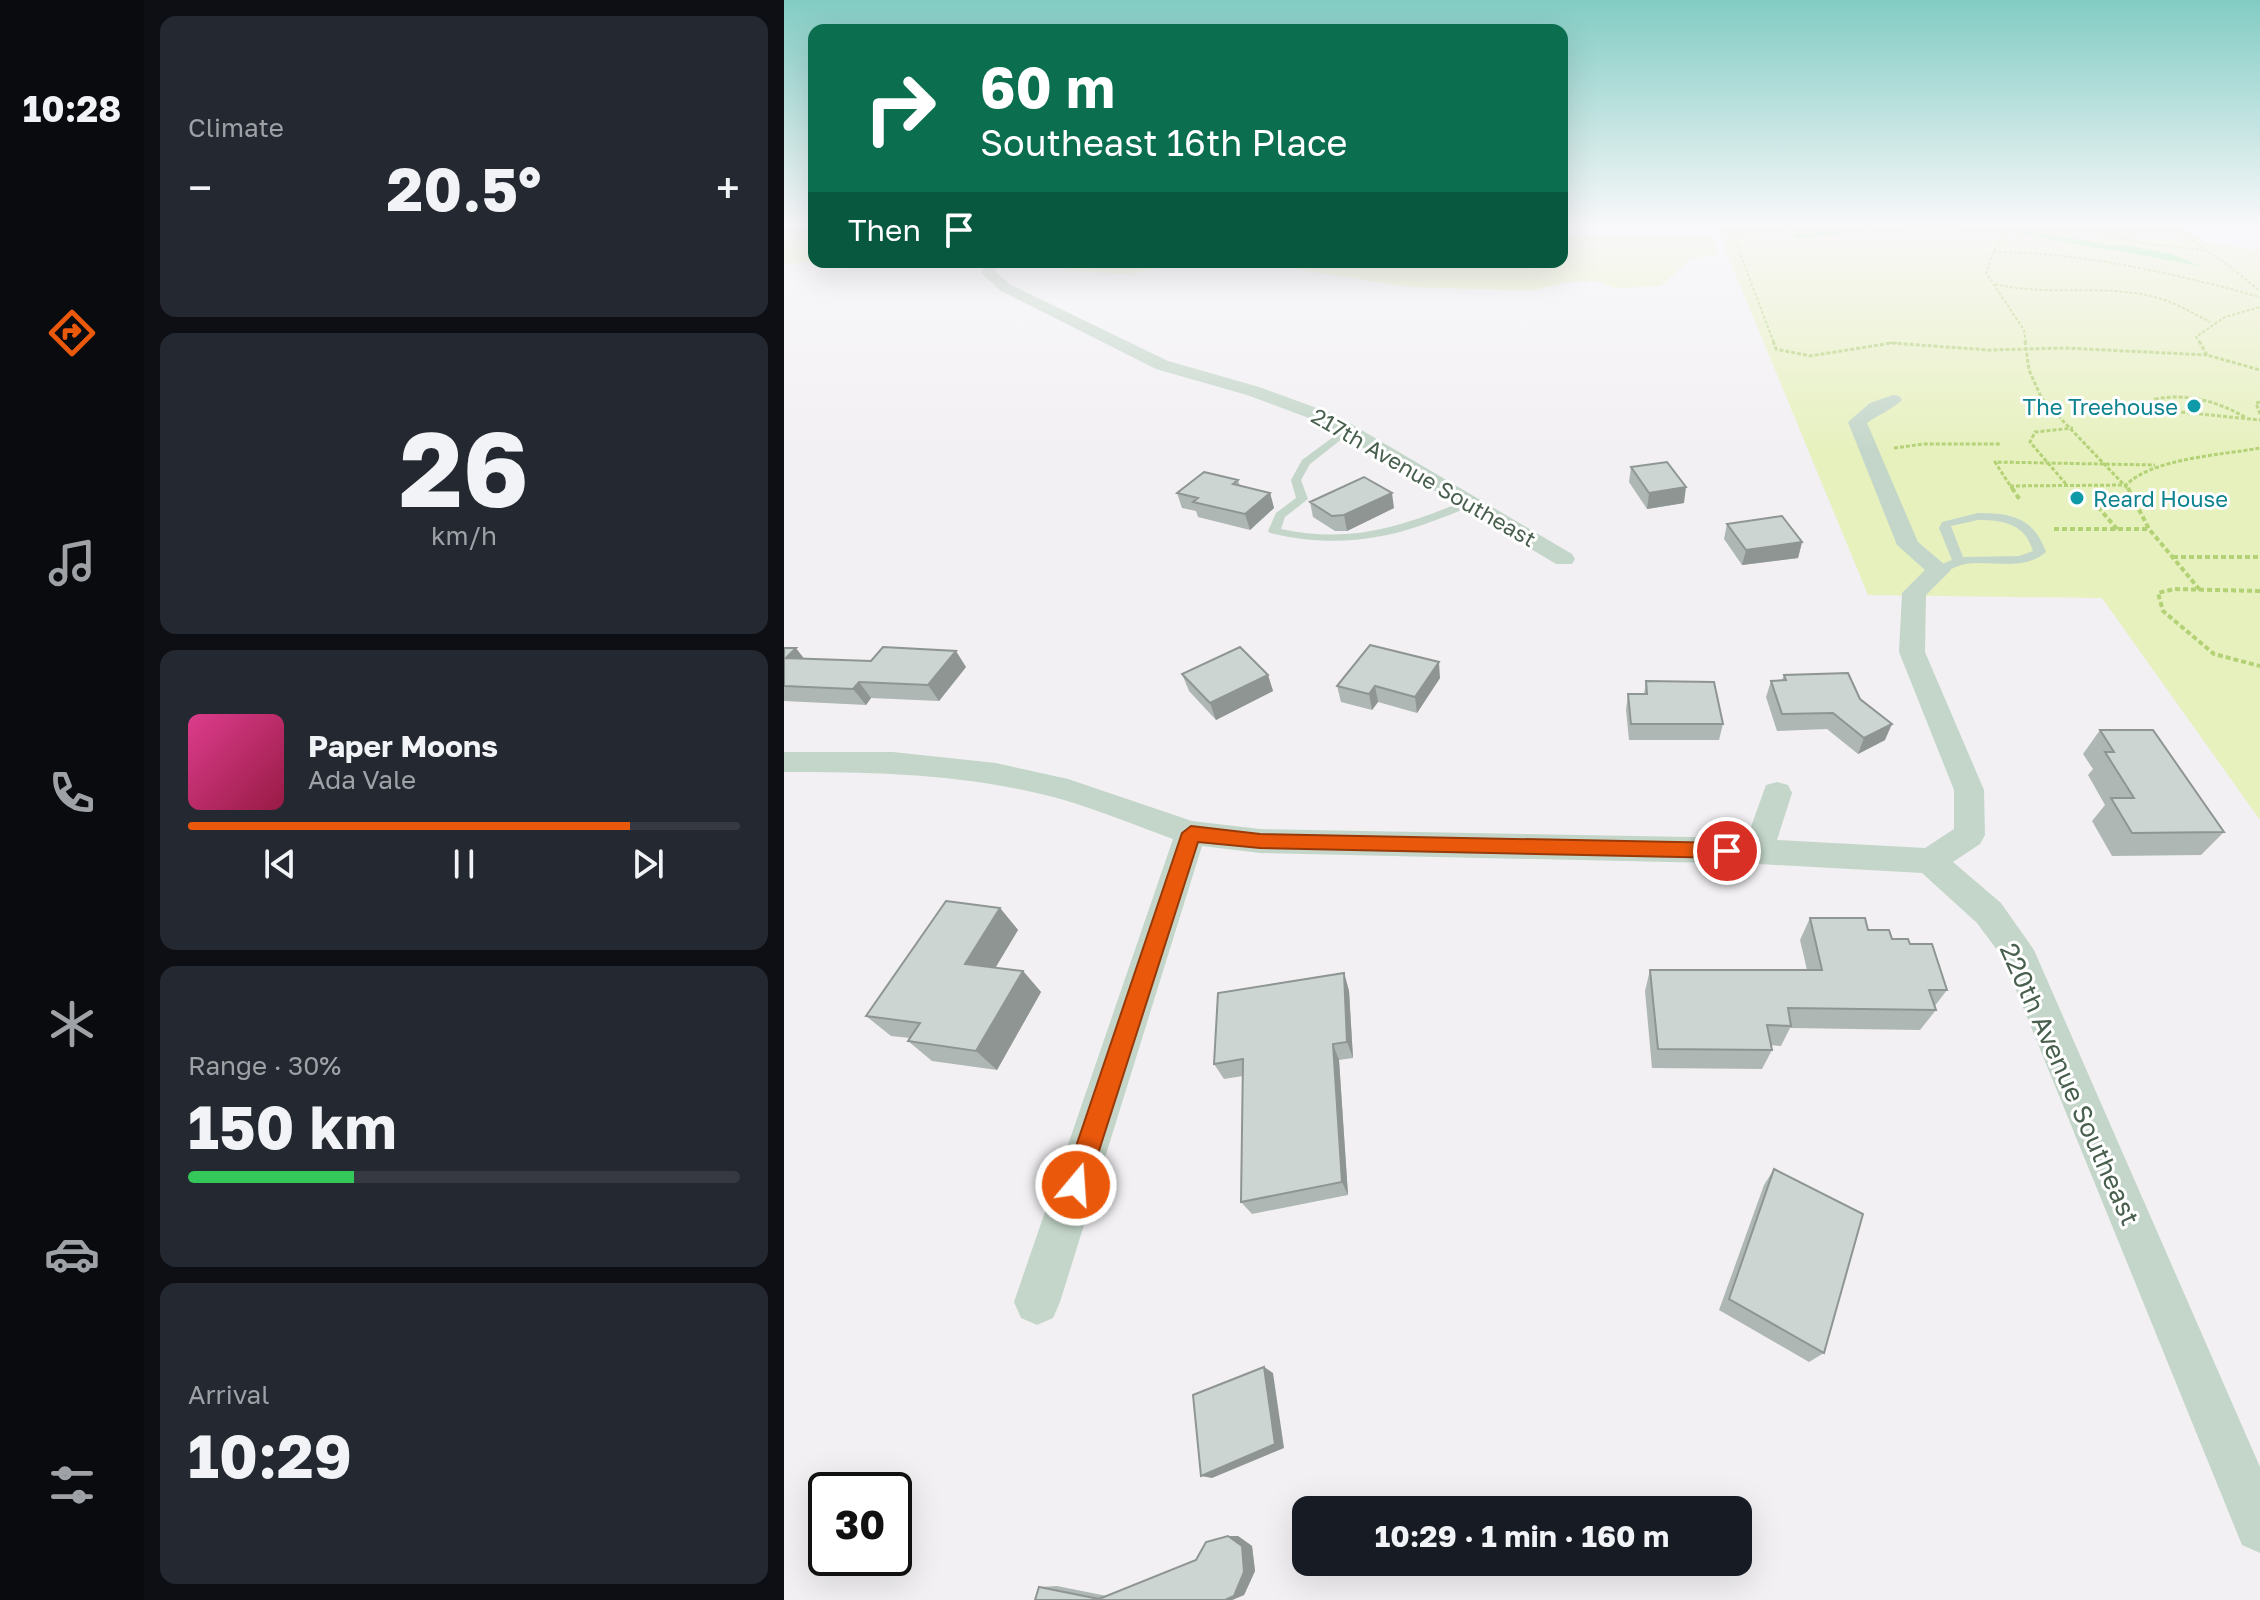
<!DOCTYPE html>
<html lang="en">
<head>
<meta charset="utf-8">
<style>
  body { margin:0; font-family:"Golos Text",sans-serif; background:#242831; color:#f1f3f6; height:100vh; display:flex; flex-direction:column; font-size:30px; white-space:nowrap }
  * { box-sizing:border-box; margin:0 }
  p { font-size:26px; color:#9ea1a6 }
  .icon { flex:none; width:44px; height:44px; fill:none; stroke:currentColor; stroke-width:2; stroke-linecap:round; stroke-linejoin:round }
  .map { position:relative; flex:1; overflow:hidden }
  .side { display:flex; flex-direction:column; gap:16px; padding:16px; background:#0d0f14; width:640px }
  .side>* { flex:none }
  .hud { position:absolute; left:24px; top:24px; width:760px; height:244px; border-radius:16px; box-shadow:0 8px 32px #0002; background:#0b6e4f; color:#fff; overflow:hidden }
  .speed { position:absolute; left:24px; top:1472px; display:flex; gap:16px; font-size:40px; font-weight:700; text-align:center }
  .speed>* { display:grid; place-content:center; width:104px; height:104px; border-radius:50%; background:#171b24; box-shadow:0 8px 32px #0002; line-height:1 }
  .speed .limit { border:4px solid #111; border-radius:12px; background:#fff; color:#111 }
  .pin { position:absolute; display:grid; place-items:center; width:68px; height:68px; color:#fff; margin:-34px; border:4px solid #fff; border-radius:50%; box-shadow:0 2px 8px #0007 }
  .me { position:absolute; width:88px; margin:-44px; rotate:18deg; stroke-linejoin:round; filter:drop-shadow(0 0 6px #0008) }
  .turn { display:flex; align-items:center; gap:28px; height:168px; padding:0 40px; font-size:36px }
  .turn .icon { width:104px; height:104px; stroke-width:2.5 }
  .turn b { display:block; font-size:56px; line-height:68px }
  .then { display:flex; align-items:center; height:76px; padding:0 40px; background:#0003; gap:16px; font-size:30px }
  .big { font-size:60px; font-weight:700; line-height:1.1 }
  .side .widget { flex:1; display:flex; flex-direction:column; justify-content:center; gap:12px; min-width:0; padding:0 28px; border-radius:16px; background:#242831 }
  .side .dial { align-items:center; gap:0 }
  .dial b { font-size:104px; line-height:1 }
  .song { display:flex; align-items:center; gap:24px }
  .cover { width:96px; height:96px; border-radius:12px; background:linear-gradient(135deg,hsl(330 70% 55%),hsl(340 70% 35%)) }
  .played { height:8px; border-radius:4px; background:linear-gradient(90deg,#ea580c 80%,#363941 80%) }
  .keys { display:flex; justify-content:space-around; direction:ltr }
  .heat { display:flex; justify-content:space-between; align-items:center; font-size:44px; direction:ltr }
  .charge { height:12px; border-radius:6px; background:linear-gradient(90deg,#34c759 30%,#363941 0) }
  .trip { position:absolute; left:508px; top:1496px; width:460px; height:80px; border-radius:16px; background:#171b24; box-shadow:0 8px 32px #0002; font-weight:700; line-height:80px; text-align:center }
  main { display:flex; flex:1; min-height:0 }
  .tab-bar { display:flex; flex-direction:column; width:144px; justify-content:space-around; align-items:center; background:#090b0e; color:#9ea1a6 }
  .tab-bar .icon { width:56px; height:56px }
  .tab-bar .current { color:#ea580c }
  .tab-bar b { font-size:36px; color:#f1f3f6 }
  .map>svg:first-child { display:block }
  .green { fill:#e7f1be }
  .water { fill:#8aef8d }
  .lines { fill:none; stroke-linecap:round; stroke-linejoin:round }
  .stream { stroke:#8aef8d; stroke-width:5 }
  .path-far2 { stroke:#b3d175; stroke-width:2; stroke-dasharray:3 2; stroke-linecap:butt }
  .path-far1 { stroke:#b3d175; stroke-width:3; stroke-dasharray:4 2; stroke-linecap:butt }
  .path { stroke:#b3d175; stroke-width:4; stroke-dasharray:5 3; stroke-linecap:butt }
  .service { fill:#c4d6c9; fill-rule:evenodd }
  .minor { fill:#c4d6c9; fill-rule:evenodd }
  .wall { fill:#afb7b4 }
  .shaded-wall { fill:#8f9592 }
  .building { fill:#ccd5d1; stroke:#8f9592; stroke-width:2 }
  .route { fill:#ea580c; stroke:#983908; stroke-width:2 }
  .culture-dot { fill:#0f9aa8; stroke:#fff; stroke-width:3 }
  .labels { text-anchor:middle; dominant-baseline:central; stroke-width:6; stroke-linejoin:round; paint-order:stroke }
  .far-culture-label { font-size:22px; fill:#0d838f; stroke:#fff; text-anchor:end }
  .far-street-label { font-size:22px; fill:#485f4e; stroke:#fff }
  .street-label { font-size:26px; fill:#485f4e; stroke:#fff }
</style>
</head>
<body>
<main>
<nav class="tab-bar">
<b>10:28</b>
<svg class="icon current" aria-label="directions" viewBox="0 0 24 24"><path d="M12 3l9 9-9 9-9-9zM9 14v-3h6M13 9l2 2-2 2"/></svg>
<svg class="icon" aria-label="music" viewBox="0 0 24 24"><path d="M9 18V5l10-2v13"/><circle cx="6" cy="18" r="3"/><circle cx="16" cy="16" r="3"/></svg>
<svg class="icon" aria-label="phone" viewBox="0 0 24 24"><path d="M5 4h4l2 5-3 2q2 4 5 5l2-3 5 2v4C11 20 4 13 5 4z"/></svg>
<svg class="icon" aria-label="climate" viewBox="0 0 24 24"><path d="M12 3v18M4 7l16 10M4 17L20 7"/></svg>
<svg class="icon" aria-label="car" viewBox="0 0 24 24"><path d="M5 17H2v-5l4-1 3-4h7l3 4 3 1v5h-3M9 17h6M6 11h13"/><circle cx="7" cy="17" r="2"/><circle cx="17" cy="17" r="2"/></svg>
<svg class="icon" aria-label="filters" viewBox="0 0 24 24"><path d="M4 7h16M4 17h16"/><circle cx="9" cy="7" r="2"/><circle cx="15" cy="17" r="2"/></svg>
</nav>
<section class="side">
<div class="widget"><p>Climate</p>
<div class="heat"><a>−</a><b class="big">20.5°</b><a>+</a></div>
</div>
<div class="widget dial"><b>26</b><p>km/h</p></div>
<div class="widget">
<div class="song"><i class="cover"></i><div><b>Paper Moons</b><p>Ada Vale</p></div></div>
<div class="played"></div>
<div class="keys"><svg class="icon" aria-label="previous" viewBox="0 0 24 24"><path d="M18 5L8 12l10 7zM5 5v14"/></svg><svg class="icon" aria-label="pause" viewBox="0 0 24 24"><path d="M8 5v14M16 5v14"/></svg><svg class="icon" aria-label="next" viewBox="0 0 24 24"><path d="M6 5l10 7-10 7zM19 5v14"/></svg></div>
</div>
<div class="widget"><p>Range · 30%</p><b class="big">150 km</b><div class="charge"></div></div>
<div class="widget"><p>Arrival</p><b class="big">10:29</b></div>
</section>
<div class="map">
<svg width="1476" height="1600" viewBox="0 0 1476 1600">
  <rect width="100%" height="100%" fill="#f2f0f3"/>
  <path class="green" d="M30,227V261L0,265V228Z
    M932,227H1400L1423,243L1476,250V820L1318,598L1084,595Z
    M778,235H925L936,255L907,258L877,286L832,288L811,281L783,282L747,291L627,287L516,270L496,262H778Z
    M290,262H410L342,274L280,270Z"/>
  <path class="water" d="M1335,244L1387,254L1416,266L1325,249Z"/>
  <g class="lines">
    <path class="stream" d="M1121,227L1232,231L1328,248
      M1073,230L1089,227
      M1012,236L1056,233"/>
    <path class="path-far2" d="M946,227L990,343
      M1225,227L1209,252L1202,273L1240,330L1242,343
      M1294,227L1364,244L1421,250
      M1387,227L1440,262L1476,291
      M948,236L1007,227
      M1210,252C1302,253 1388,273 1476,297
      M1211,284C1261,296 1312,285 1362,295C1385,299 1405,311 1426,322
      M1105,343H1113
      M1416,343L1412,337L1441,317L1476,307"/>
    <path class="path-far1" d="M989,341L992,349L1026,356L1107,343L1205,350L1281,348L1423,355
      M1241,341L1245,370L1258,399L1345,490
      M1415,341L1423,355L1476,370
      M1476,402L1472,403L1476,414
      M1461,417C1432,401 1404,393 1371,399L1373,406L1396,412L1476,420
      M1110,448L1140,444H1217
      M1282,484L1246,442L1251,432L1289,428
      M1226,486L1342,485C1369,458 1438,455 1476,448
      M1229,490L1211,462L1371,465"/>
    <path class="path" d="M1228,488L1236,500
      M1344,488L1365,529L1416,590
      M1314,507L1333,529
      M1270,529H1364
      M1389,557H1476
      M1476,591L1390,589L1374,593L1379,611L1430,654L1476,666"/>
    <path class="service" d="M564,426L569,429L568,431L526,464L517,480L524,499L501,517L497,529C566,544 618,527 682,500L692,502C681,510 665,515 652,520C596,542 544,547 486,533L484,531L492,513L512,498L507,480L518,460Z
      M1194,513C1228,513 1250,518 1262,552C1239,572 1209,560 1181,564C1170,566 1162,574 1151,573V567L1168,560L1155,528L1158,522ZM1194,520C1220,520 1241,524 1249,551L1235,556L1179,557L1167,526Z"/>
    <path class="minor" d="M202,262H216L211,272L227,285L384,361L475,387L552,415L788,554L791,559L788,564H772L538,423L463,395L372,369L217,291L197,273Z
      M1109,395L1115,396L1118,400C1109,409 1094,415 1083,423L1134,542L1167,570L1142,595L1141,652L1200,790L1201,835L1196,844L1169,862L1217,903L1250,950L1476,1467V1553L1458,1545L1219,958L1193,923L1138,873L974,864L476,853L418,846L276,1302L269,1318L253,1325L237,1318L230,1302L389,839C353,826 317,811 280,800C188,774 94,772 0,772V752H109L212,763L284,779L408,821L476,829L963,838L982,785L993,782L1004,785L1008,793L993,840L1141,848L1170,829V790L1115,652L1118,593L1141,570L1113,545L1064,422L1086,403Z"/>
  </g>
  <path class="wall" d="M847,467L900,503L863,509L845,482Z
    M454,480L456,486L486,493L490,508L466,530L414,517L412,511L398,508L393,493Z
    M526,502L610,508L563,531H551L529,517Z
    M943,524L1018,542L1014,558L958,565L940,539Z
    M0,648L20,659L182,667L155,701L87,698L82,705L0,701Z
    M398,674L484,675L489,691L432,720L405,691Z
    M1000,675L1076,699L1101,740L1074,754L1043,729L993,731L982,697L987,681L998,680Z
    M656,678L633,713L594,702L588,710L557,702L553,686Z
    M862,681L939,724L935,740H845L842,710L844,694H860Z
    M1316,730L1440,832L1417,855L1328,856L1308,821L1321,805L1304,775L1309,769L1299,754Z
    M216,908L234,930L211,968L239,971L257,992L213,1070L148,1061L124,1041L126,1038L107,1036L82,1016Z
    M1026,918L1084,930L1108,939L1126,944L1163,990L1150,1007L1152,1010L1136,1030L1006,1028L997,1046L987,1045L988,1050L978,1069L868,1068L861,991L866,970H1023L1016,940Z
    M560,973L565,991L569,1058L555,1060L564,1195L468,1214L457,1202L459,1076L440,1079L430,1064Z
    M990,1169L1040,1353L1025,1362L935,1310L980,1185Z
    M444,1536H454L468,1546L471,1571L460,1595L448,1600H251L255,1587L273,1586L323,1596L412,1560Z"/>
  <path class="shaded-wall" d="M902,487L900,503L863,509L865,493Z
    M486,493L490,508L466,530L461,514Z
    M608,493L610,508L563,531L560,515Z
    M1018,542L1014,558L958,565L962,550Z
    M12,648L25,665L2,658Z
    M172,651L182,667L155,701L144,685Z
    M655,662L656,678L633,713L631,697Z
    M484,675L489,691L432,720L426,703Z
    M75,682L87,698L82,705L69,689Z
    M591,686L594,702L588,710L585,694Z
    M1108,724L1101,740L1074,754L1080,738Z
    M216,908L234,930L201,985L181,964Z
    M239,971L257,992L213,1070L192,1051Z
    M560,973L565,991L569,1058L563,1042Z
    M549,1044L555,1060L564,1195L558,1182Z
    M480,1367L489,1373L500,1448L428,1478L417,1476Z
    M444,1536H454L468,1546L471,1571L460,1595L448,1600H441Z"/>
  <path class="building" d="M883,462L902,487L865,493L847,467Z
    M420,472L454,480L449,484L486,493L461,514L409,502L414,498L393,493Z
    M580,477L608,493L560,515L548,516L526,502Z
    M998,516L1018,542L962,550L943,524Z
    M586,645L655,662L631,697L591,686L585,694L553,686Z
    M99,647L172,651L144,685L75,682L69,689L0,686V648H12L2,658L87,661Z
    M456,647L484,675L426,703L398,674Z
    M1064,673L1076,699L1108,724L1080,738L1049,713L998,714L987,681L1002,680L1000,675Z
    M862,681L930,682L939,724H847L844,694H863Z
    M1316,730H1369L1440,832L1348,833L1327,798H1350L1321,752H1330Z
    M162,901L216,908L181,964L239,971L192,1051L124,1041L136,1023L82,1016Z
    M1026,918H1081L1084,930H1105L1108,939H1124L1126,944H1148L1163,990H1145L1152,1010L1004,1008L1007,1026L983,1025L988,1050L874,1049L866,970H1038Z
    M560,973L563,1042L549,1044L558,1182L457,1202L459,1059L430,1064L434,993Z
    M990,1169L1079,1214L1040,1353L945,1299Z
    M480,1367L491,1444L417,1476L409,1395Z
    M444,1536L458,1546L460,1572L450,1596L441,1600H251L255,1587L315,1599L412,1560L422,1542Z"/>
  <linearGradient id="sky" x2="0" y2="1"><stop stop-color="#82ccc4"/><stop offset="0.5" stop-color="#f9f8fa"/><stop offset="1" stop-color="#f9f8fa" stop-opacity="0"/></linearGradient>
  <rect width="1476" height="451" fill="url(#sky)"/>
  <path class="route" d="M407,826L476,834L943,843L950,845L952,851L950,856L943,858L476,848L414,842L304,1185L301,1194L292,1197L283,1194L279,1185L398,833Z"/>
  <g class="culture-dot">
    <circle cx="1410" cy="406" r="8"/>
    <circle cx="1293" cy="498" r="8"/>
  </g>
  <g class="labels">
    <g class="far-culture-label">
      <text x="1394" y="406">The Treehouse</text>
      <text x="1309" y="498" text-anchor="start">Reard House</text>
    </g>
    <g class="far-street-label">
      <text transform="translate(640 477) rotate(30)">217th Avenue Southeast</text>
    </g>
    <g class="street-label">
      <text transform="translate(1286 1084) rotate(66)">220th Avenue Southeast</text>
    </g>
  </g>
</svg>
<div class="speed"><div class="limit">30</div></div>
<div class="pin" style="left:943px;top:851px;background:#d93025"><svg class="icon" aria-label="arrive" viewBox="0 0 24 24"><path d="M6 21V4h12l-3 4 3 4H6"/></svg></div>
<svg class="me" style="left:292px;top:1185px" viewBox="-20 -20 40 40"><circle r="17" fill="#ea580c" stroke="#fff" stroke-width="3"/><path d="M0-11L8 9 0 5-8 9z" fill="#fff"/></svg>
<div class="trip">10:29 · 1 min · 160 m</div>
<div class="hud">
<div class="turn"><svg class="icon" aria-label="right" viewBox="0 0 24 24"><path d="M7 20v-9h11M14 6l5 5-5 5"/></svg><div><b>60 m</b>Southeast 16th Place</div></div>
<div class="then">Then<svg class="icon" aria-label="arrive" viewBox="0 0 24 24"><path d="M6 21V4h12l-3 4 3 4H6"/></svg></div>
</div>
</div>
</main>
</body>
</html>
